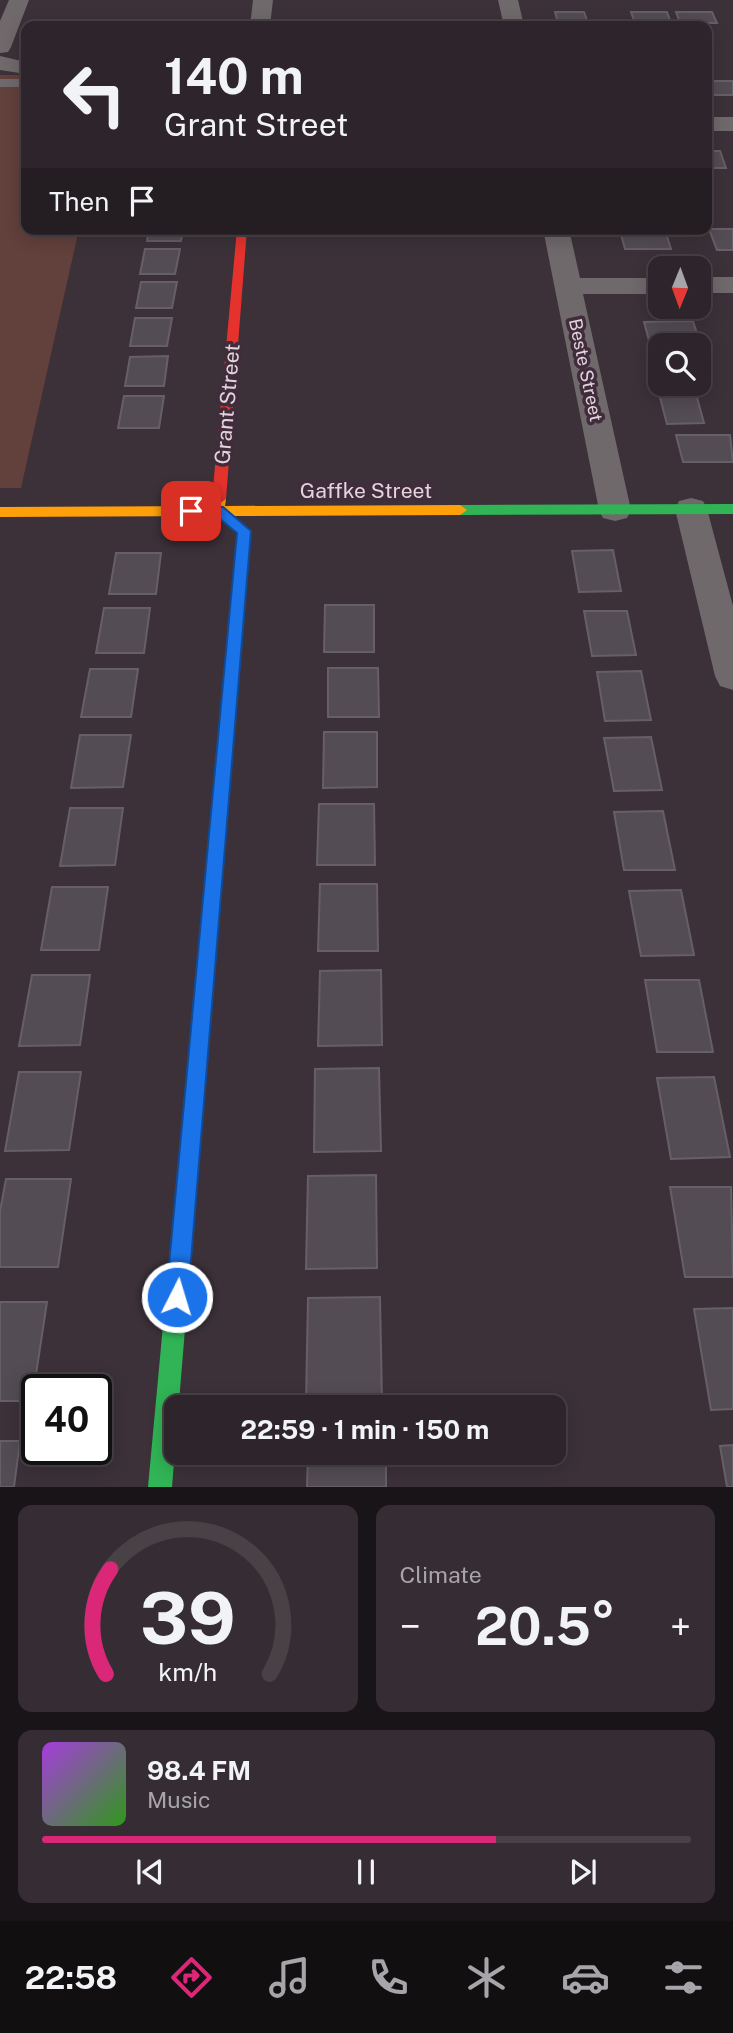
<!DOCTYPE html>
<html lang="en">
<head>
<meta charset="utf-8">
<style>
  body { margin:0; font-family:"Public Sans",sans-serif; background:#352d33; color:#f1f3f6; height:100vh; display:flex; flex-direction:column; font-size:26px; white-space:nowrap }
  * { box-sizing:border-box; margin:0 }
  p { font-size:23px; color:#a7a5a9 }
  .icon { flex:none; width:38px; height:38px; fill:none; stroke:currentColor; stroke-width:2; stroke-linecap:round; stroke-linejoin:round }
  .map { position:relative; height:1487px; overflow:hidden }
  .sheet { display:flex; flex-direction:column; gap:18px; padding:18px; background:#191418; flex:1 }
  .sheet>* { flex:none }
  .guide { position:absolute; left:21px; top:21px; width:691px; height:214px; border-radius:14px; box-shadow:0 4px 18px #0003,0 0 0 2px #484247; background:#2d252b; color:#f1f3f6; overflow:hidden }
  .needle { width:46px; rotate:181deg }
  .tools { position:absolute; left:648px; top:256px; display:grid; gap:14px }
  .tools a { display:grid; place-items:center; width:63px; height:63px; border-radius:14px; background:#2d252b; box-shadow:0 4px 18px #0003,0 0 0 2px #484247; font-size:35px }
  .speed { position:absolute; left:21px; top:1374px; display:flex; gap:14px; font-size:35px; font-weight:700; text-align:center }
  .speed>* { display:grid; place-content:center; width:91px; height:91px; border-radius:50%; background:#2d252b; box-shadow:0 4px 18px #0003,0 0 0 2px #484247; line-height:1 }
  .speed .limit { border:4px solid #111; border-radius:10px; background:#fff; color:#111 }
  .pin { position:absolute; display:grid; place-items:center; width:60px; height:60px; color:#fff; margin:-30px; border-radius:14px; box-shadow:0 4px 10px #0006 }
  .me { position:absolute; width:77px; margin:-38px; rotate:5deg; stroke-linejoin:round; filter:drop-shadow(0 0 5px #0008) }
  .turn { display:flex; align-items:center; gap:24px; height:147px; padding:0 28px; font-size:32px }
  .turn .icon { width:91px; height:91px; stroke-width:2.5 }
  .turn b { display:block; font-size:49px; line-height:60px }
  .then { display:flex; align-items:center; height:66px; padding:0 28px; background:#0003; gap:14px; font-size:26px }
  .big { font-size:52px; font-weight:700; line-height:1.1 }
  .sheet .widget { flex:1; display:flex; flex-direction:column; justify-content:center; gap:10px; min-width:0; padding:0 24px; border-radius:14px; background:#352d33 }
  .sheet .dial { align-items:center; gap:0 }
  .dial svg { height:182px; overflow:visible; fill:none; stroke:#484247; stroke-width:7; stroke-linecap:round; text-anchor:middle }
  .dial text { fill:#f1f3f6; stroke:none }
  .song { display:flex; align-items:center; gap:21px }
  .cover { width:84px; height:84px; border-radius:10px; background:linear-gradient(135deg,hsl(280 70% 55%),hsl(110 70% 35%)) }
  .played { height:7px; border-radius:4px; background:linear-gradient(90deg,#db2777 70%,#484247 70%) }
  .keys { display:flex; justify-content:space-around; direction:ltr }
  .heat { display:flex; justify-content:space-between; align-items:center; font-size:38px; direction:ltr }
  .sheet .tiles { flex:1; display:grid; gap:18px; grid-template-columns:1fr 1fr }
  .widget:last-child { grid-column:span 2 }
  .trip { position:absolute; left:164px; top:1395px; width:402px; height:70px; border-radius:14px; background:#2d252b; box-shadow:0 4px 18px #0003,0 0 0 2px #484247; font-weight:700; line-height:70px; text-align:center }
  .dock { display:flex; height:112px; justify-content:space-around; align-items:center; background:#120f11; color:#a7a5a9 }
  .dock .icon { width:49px; height:49px }
  .dock .on { color:#db2777 }
  .dock b { font-size:32px; color:#f1f3f6 }
  .map>svg:first-child { display:block }
  .green { fill:#62403c }
  .building { fill:#544c55; stroke:#665f67; stroke-width:2 }
  .lines { fill:none; stroke-linecap:round; stroke-linejoin:round }
  .lane { fill:#6f696c; fill-rule:evenodd }
  .street { fill:#6f696c; fill-rule:evenodd }
  .fast { fill:#30b455; fill-rule:evenodd }
  .slow { fill:#ff9f0a; fill-rule:evenodd }
  .jam { fill:#e5322d; fill-rule:evenodd }
  .route { fill:#1a73e8; stroke:#114b97; stroke-width:2 }
  .labels { text-anchor:middle; dominant-baseline:central; stroke-width:7; stroke-linejoin:round; paint-order:stroke }
  .far-street-label { font-size:18px; fill:#e2d5de; stroke:#412c3b }
  .street-label { font-size:21px; fill:#e2d5de; stroke:#412c3b }
</style>
</head>
<body>
<div class="map">
<svg width="733" height="1487" viewBox="0 0 733 1487">
  <rect width="100%" height="100%" fill="#3c3139"/>
  <path class="green" d="M0,75H26V229H79L21,488H0Z"/>
  <path class="building" d="M555,12H584L589,26H559Z
    M631,12H667L671,23H635Z
    M676,12H712L717,23H680Z
    M707,81H733V95H709Z
    M707,151H720L726,168H707Z
    M149,229H183L181,241H147Z
    M709,229H733V250H717Z
    M665,230L671,249H625L620,231Z
    M145,249H180L175,274H140Z
    M141,282H177L172,308H136Z
    M135,318H172L167,346H130Z
    M693,321L700,343L650,344L644,322Z
    M650,353H660V377H656Z
    M698,353H700L707,376H698Z
    M168,356L164,386H125L130,357Z
    M658,390H695L704,423L667,424Z
    M124,396H164L159,428H118Z
    M676,435H730L733,462H683Z
    M613,550L621,591L579,592L572,551Z
    M116,553H161L156,594H109Z
    M325,605H374V652H324Z
    M104,608H150L144,653H96Z
    M584,611H627L636,655L592,656Z
    M328,668H378L379,717H328Z
    M90,669H138L131,717H81Z
    M641,671L651,720L605,721L597,672Z
    M324,732H377V787L323,788Z
    M80,735H131L123,787L71,788Z
    M651,737L662,790L614,791L604,738Z
    M319,804H374L375,865H317Z
    M70,808H123L115,865L60,866Z
    M663,811L675,870H624L614,812Z
    M320,884H377L378,951H318Z
    M52,887H108L99,950H41Z
    M681,890L694,955L641,956L629,891Z
    M381,970L382,1045L318,1046L320,971Z
    M32,975H90L80,1045L19,1046Z
    M645,980H699L713,1052H657Z
    M379,1068L381,1151L314,1152L315,1069Z
    M19,1072H81L69,1150L5,1151Z
    M714,1077L730,1157L671,1159L657,1078Z
    M376,1175L377,1268L306,1269L308,1176Z
    M6,1179H71L58,1267H0V1211Z
    M670,1187H731L733,1277H685Z
    M380,1297L382,1402L306,1403L308,1298Z
    M0,1302H47L32,1401H0Z
    M733,1308V1409L711,1410L694,1309Z
    M0,1441H20L14,1487H0Z
    M733,1445V1487H727L720,1446Z
    M308,1452H386V1487H307Z"/>
  <g class="lines">
    <path class="lane" d="M0,79H26V87H0Z"/>
    <path class="street" d="M9,0H29L11,47L8,52L0,53V21Z
      M253,0H273L270,26H250Z
      M498,0H518L524,26H504Z
      M0,56L26,62V74L0,70Z
      M707,117H733V131H707Z
      M543,229H569L580,278H660V294H583L631,510L627,518L615,521L603,518L599,510Z
      M698,277H733V293H698Z
      M691,498L703,501L707,509L733,606V690L720,686L715,676L675,509L679,501Z"/>
    <path class="fast" d="M733,504V514L460,515L453,510L460,505Z
      M194,1089L201,1092L204,1099L172,1487H148L184,1099L187,1092Z"/>
    <path class="slow" d="M219,494L226,499L225,506L460,505L467,510L460,515L233,516L251,531L230,782L228,787H216L214,782L237,533L215,516L0,517V507L212,506L214,496Z"/>
    <path class="jam" d="M237,229H247L226,499L219,504L212,499Z
      M222,775L228,777L230,782L204,1099L201,1106L194,1109L187,1106L184,1099L214,782L216,777Z"/>
  </g>
  <path class="route" d="M191,506L223,507L251,531L188,1297L184,1305L177,1308L169,1305L166,1297L237,533L215,515L186,514L184,511Z"/>
  <g class="labels">
    <g class="far-street-label">
      <text transform="translate(586 370) rotate(78)">Beste Street</text>
    </g>
    <g class="street-label">
      <text transform="translate(227 404) rotate(-85)">Grant Street</text>
      <text x="366" y="490">Gaffke Street</text>
    </g>
  </g>
</svg>
<div class="tools">
<a><svg class="needle" viewBox="-14 -14 28 28"><path d="M0-13l5 13h-10z" fill="#e53935"/><path d="M0 13l5-13h-10z" fill="#a7a5a9"/></svg></a>
<a><svg class="icon" aria-label="search" viewBox="0 0 24 24"><circle cx="10" cy="10" r="6"/><path d="M15 15l6 6"/></svg></a>
</div>
<div class="speed"><div class="limit">40</div></div>
<div class="pin" style="left:191px;top:511px;background:#d93025"><svg class="icon" aria-label="arrive" viewBox="0 0 24 24"><path d="M6 21V4h12l-3 4 3 4H6"/></svg></div>
<svg class="me" style="left:177px;top:1297px" viewBox="-20 -20 40 40"><circle r="17" fill="#1a73e8" stroke="#fff" stroke-width="3"/><path d="M0-11L8 9 0 5-8 9z" fill="#fff"/></svg>
<div class="trip">22:59 · 1 min · 150 m</div>
<div class="guide">
<div class="turn"><svg class="icon" aria-label="left" viewBox="0 0 24 24"><path d="M17 20v-9H6M10 6l-5 5 5 5"/></svg><div><b>140 m</b>Grant Street</div></div>
<div class="then">Then<svg class="icon" aria-label="arrive" viewBox="0 0 24 24"><path d="M6 21V4h12l-3 4 3 4H6"/></svg></div>
</div>
</div>
<section class="sheet">
<div class="tiles">
<div class="widget dial"><svg viewBox="0 0 100 80">
<path d="M14 69A42 42 0 1 1 86 69"/>
<path d="M14 69A42 42 0 0 1 16 23" stroke="#db2777"/>
<text x="50" y="56" font-size="32" font-weight="700">39</text>
<text x="50" y="72" font-size="11">km/h</text>
</svg></div>
<div class="widget"><p>Climate</p>
<div class="heat"><a>−</a><b class="big">20.5°</b><a>+</a></div>
</div>
<div class="widget">
<div class="song"><i class="cover"></i><div><b>98.4 FM</b><p>Music</p></div></div>
<div class="played"></div>
<div class="keys"><svg class="icon" aria-label="previous" viewBox="0 0 24 24"><path d="M18 5L8 12l10 7zM5 5v14"/></svg><svg class="icon" aria-label="pause" viewBox="0 0 24 24"><path d="M8 5v14M16 5v14"/></svg><svg class="icon" aria-label="next" viewBox="0 0 24 24"><path d="M6 5l10 7-10 7zM19 5v14"/></svg></div>
</div>
</div>
</section>
<nav class="dock">
<b>22:58</b>
<svg class="icon on" aria-label="directions" viewBox="0 0 24 24"><path d="M12 3l9 9-9 9-9-9zM9 14v-3h6M13 9l2 2-2 2"/></svg>
<svg class="icon" aria-label="music" viewBox="0 0 24 24"><path d="M9 18V5l10-2v13"/><circle cx="6" cy="18" r="3"/><circle cx="16" cy="16" r="3"/></svg>
<svg class="icon" aria-label="phone" viewBox="0 0 24 24"><path d="M5 4h4l2 5-3 2q2 4 5 5l2-3 5 2v4C11 20 4 13 5 4z"/></svg>
<svg class="icon" aria-label="climate" viewBox="0 0 24 24"><path d="M12 3v18M4 7l16 10M4 17L20 7"/></svg>
<svg class="icon" aria-label="car" viewBox="0 0 24 24"><path d="M5 17H2v-5l4-1 3-4h7l3 4 3 1v5h-3M9 17h6M6 11h13"/><circle cx="7" cy="17" r="2"/><circle cx="17" cy="17" r="2"/></svg>
<svg class="icon" aria-label="filters" viewBox="0 0 24 24"><path d="M4 7h16M4 17h16"/><circle cx="9" cy="7" r="2"/><circle cx="15" cy="17" r="2"/></svg>
</nav>
</body>
</html>
